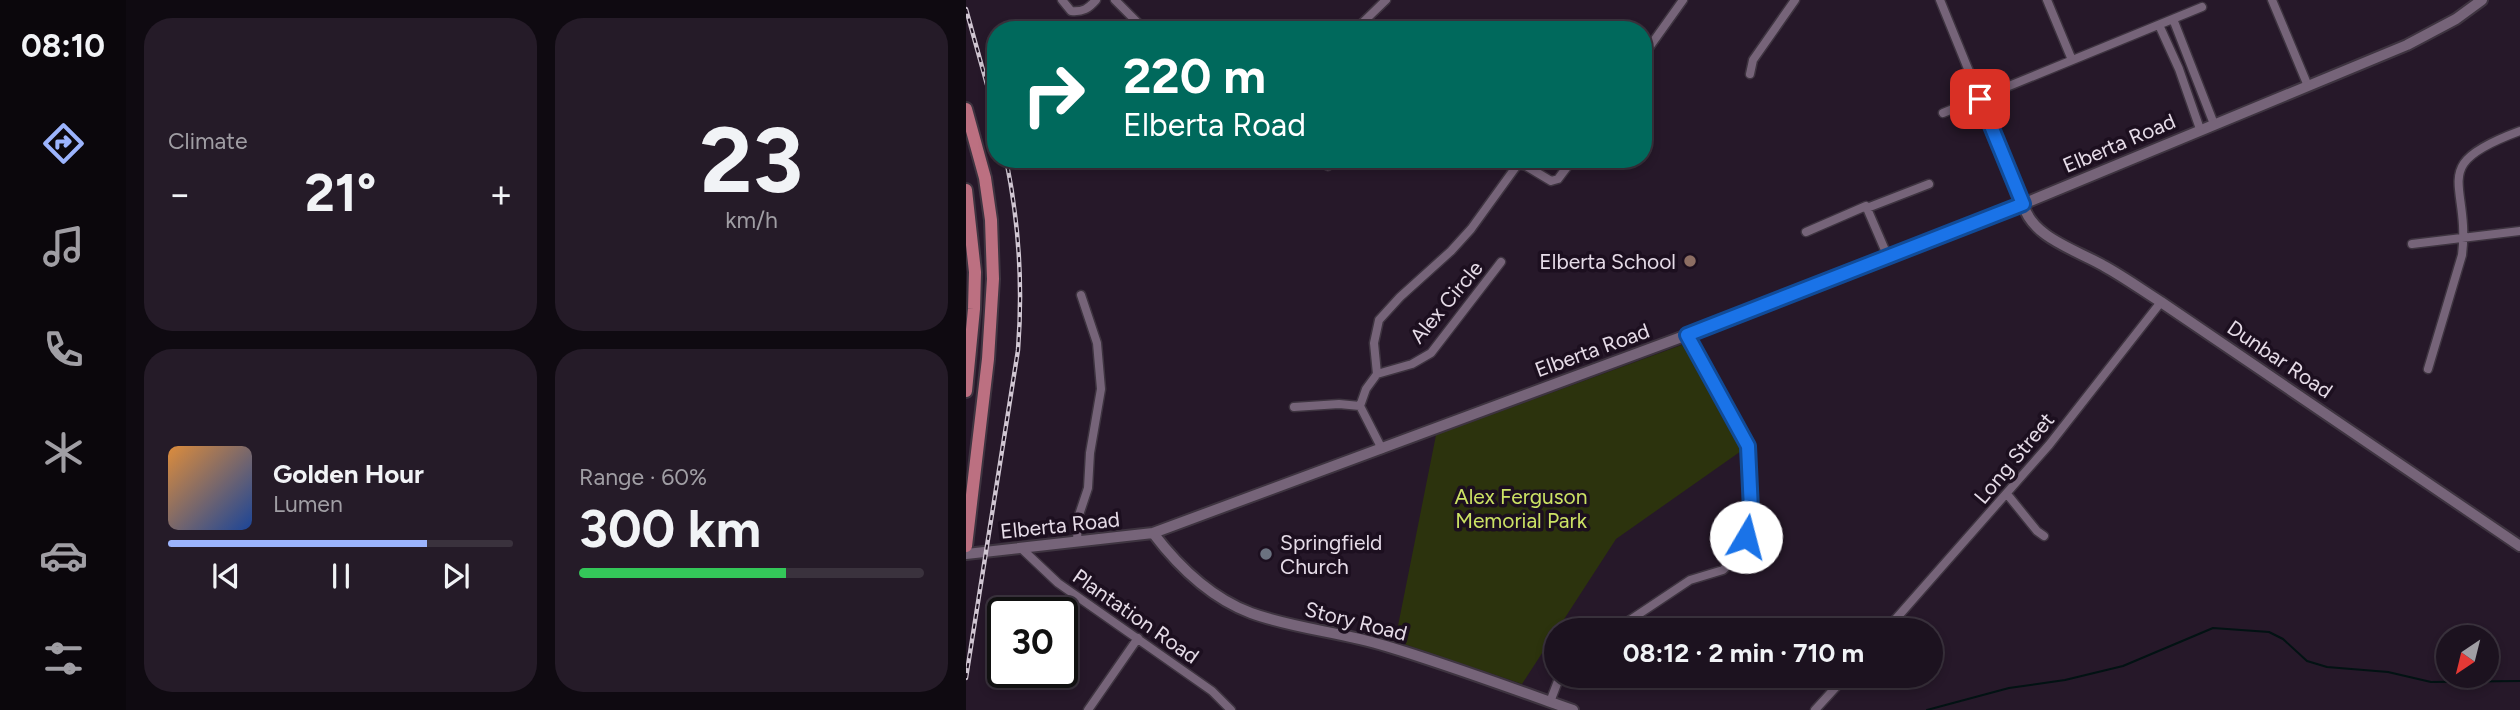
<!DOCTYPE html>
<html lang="en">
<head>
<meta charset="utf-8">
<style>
  body { margin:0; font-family:Figtree,sans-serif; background:#251b28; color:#f1f3f6; height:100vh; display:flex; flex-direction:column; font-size:26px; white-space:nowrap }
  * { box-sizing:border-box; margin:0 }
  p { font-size:23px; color:#a09ea4 }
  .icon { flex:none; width:38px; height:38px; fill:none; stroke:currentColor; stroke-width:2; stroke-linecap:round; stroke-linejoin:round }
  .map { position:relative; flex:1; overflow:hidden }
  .panel { display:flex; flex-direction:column; gap:18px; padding:18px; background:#0f0a11; width:840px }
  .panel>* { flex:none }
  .guide { position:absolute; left:21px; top:21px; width:665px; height:147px; border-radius:28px; box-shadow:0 4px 10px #0003,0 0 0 2px #3a323d; background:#00695c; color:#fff; overflow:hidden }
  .needle { width:46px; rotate:215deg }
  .buttons { position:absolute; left:1470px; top:625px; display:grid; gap:14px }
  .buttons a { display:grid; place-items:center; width:63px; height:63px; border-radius:50%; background:#1c121f; box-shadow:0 4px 10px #0003,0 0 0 2px #3a323d; font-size:35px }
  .speed { position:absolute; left:21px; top:597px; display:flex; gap:14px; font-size:35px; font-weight:700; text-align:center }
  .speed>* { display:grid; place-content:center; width:91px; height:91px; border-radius:50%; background:#1c121f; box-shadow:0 4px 10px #0003,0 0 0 2px #3a323d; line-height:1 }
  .speed .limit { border:4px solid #111; border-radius:10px; background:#fff; color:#111 }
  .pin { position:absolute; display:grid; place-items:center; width:60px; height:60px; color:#fff; margin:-30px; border-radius:14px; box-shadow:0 4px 10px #0006 }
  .me { position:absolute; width:77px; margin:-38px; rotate:8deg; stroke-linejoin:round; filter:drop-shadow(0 0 5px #0008) }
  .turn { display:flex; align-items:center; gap:24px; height:147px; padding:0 21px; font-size:32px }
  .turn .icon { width:91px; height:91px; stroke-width:2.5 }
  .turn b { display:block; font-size:49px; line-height:60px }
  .big { font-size:52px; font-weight:700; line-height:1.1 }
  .panel .widget { flex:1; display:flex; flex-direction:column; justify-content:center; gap:10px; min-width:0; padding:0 24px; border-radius:28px; background:#251b28 }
  .panel .dial { align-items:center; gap:0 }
  .dial b { font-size:91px; line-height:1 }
  .song { display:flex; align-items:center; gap:21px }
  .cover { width:84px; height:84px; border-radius:10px; background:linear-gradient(135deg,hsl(30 70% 55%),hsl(220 70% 35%)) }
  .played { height:7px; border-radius:4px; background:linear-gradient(90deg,#9cb4fd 75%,#3a323d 75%) }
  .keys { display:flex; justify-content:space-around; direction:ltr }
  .heat { display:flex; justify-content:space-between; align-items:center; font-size:38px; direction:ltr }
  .charge { height:10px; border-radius:5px; background:linear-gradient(90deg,#34c759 60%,#3a323d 0) }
  .panel .tiles { flex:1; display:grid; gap:18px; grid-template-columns:repeat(2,1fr) }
  .trip { position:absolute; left:578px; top:618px; width:399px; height:70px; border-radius:35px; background:#1c121f; box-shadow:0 4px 10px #0003,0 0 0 2px #3a323d; font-weight:700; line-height:70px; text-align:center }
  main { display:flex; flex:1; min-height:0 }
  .tabs { display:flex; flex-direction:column; width:126px; justify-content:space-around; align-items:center; background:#0b070c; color:#a09ea4 }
  .tabs .icon { width:49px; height:49px }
  .tabs .active { color:#9cb4fd }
  .tabs b { font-size:32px; color:#f1f3f6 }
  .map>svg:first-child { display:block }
  .green { fill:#2c330d }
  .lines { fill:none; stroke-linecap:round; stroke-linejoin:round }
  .stream { stroke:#021213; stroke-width:2 }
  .street-casing { stroke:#3e3440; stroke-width:11 }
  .secondary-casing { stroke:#3e3440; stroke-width:14 }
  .primary-casing { stroke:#3e3440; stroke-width:16 }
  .street { stroke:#766479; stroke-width:8 }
  .secondary { stroke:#766479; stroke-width:10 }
  .primary { stroke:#bc7081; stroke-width:12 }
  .rail-casing { stroke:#d0c6d2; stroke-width:4.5 }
  .rail { stroke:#1c0f1f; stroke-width:2; stroke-dasharray:5; stroke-linecap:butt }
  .route-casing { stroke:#114b97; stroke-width:18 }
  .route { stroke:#1a73e8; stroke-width:12 }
  .education-dot { fill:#8d6e63; stroke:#1c0f1f; stroke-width:2.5 }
  .worship-dot { fill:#6b7280; stroke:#1c0f1f; stroke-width:2.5 }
  .labels { text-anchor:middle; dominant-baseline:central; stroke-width:7; stroke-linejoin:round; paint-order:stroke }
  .street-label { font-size:21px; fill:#e6dce8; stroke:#1c0f1f }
  .poi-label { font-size:21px; fill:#e6dce8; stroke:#1c0f1f; text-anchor:end }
  .park-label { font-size:21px; fill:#cce264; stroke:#1c0f1f }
</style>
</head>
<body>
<main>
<nav class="tabs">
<b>08:10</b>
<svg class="icon active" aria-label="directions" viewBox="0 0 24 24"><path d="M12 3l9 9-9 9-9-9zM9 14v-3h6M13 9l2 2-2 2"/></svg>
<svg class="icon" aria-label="music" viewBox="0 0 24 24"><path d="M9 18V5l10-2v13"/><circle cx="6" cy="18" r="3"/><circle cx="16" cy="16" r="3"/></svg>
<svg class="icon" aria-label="phone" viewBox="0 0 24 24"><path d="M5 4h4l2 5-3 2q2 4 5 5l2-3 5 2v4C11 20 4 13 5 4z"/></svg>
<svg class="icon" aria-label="climate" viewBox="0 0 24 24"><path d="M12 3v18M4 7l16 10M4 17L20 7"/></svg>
<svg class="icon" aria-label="car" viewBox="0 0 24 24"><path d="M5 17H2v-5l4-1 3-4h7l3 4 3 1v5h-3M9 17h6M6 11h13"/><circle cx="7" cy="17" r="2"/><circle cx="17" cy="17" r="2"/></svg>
<svg class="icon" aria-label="filters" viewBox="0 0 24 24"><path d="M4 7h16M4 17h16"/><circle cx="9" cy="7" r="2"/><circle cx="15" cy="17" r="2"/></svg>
</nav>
<section class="panel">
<div class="tiles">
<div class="widget"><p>Climate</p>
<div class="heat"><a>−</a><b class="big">21°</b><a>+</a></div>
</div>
<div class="widget dial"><b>23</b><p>km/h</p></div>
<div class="widget">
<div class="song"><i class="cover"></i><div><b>Golden Hour</b><p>Lumen</p></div></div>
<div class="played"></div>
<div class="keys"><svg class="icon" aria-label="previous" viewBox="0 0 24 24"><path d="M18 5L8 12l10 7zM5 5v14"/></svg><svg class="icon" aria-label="pause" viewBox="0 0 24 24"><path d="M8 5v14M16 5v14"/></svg><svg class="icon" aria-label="next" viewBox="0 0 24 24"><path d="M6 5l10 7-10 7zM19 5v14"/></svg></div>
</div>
<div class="widget"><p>Range · 60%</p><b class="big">300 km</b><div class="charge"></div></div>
</div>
</section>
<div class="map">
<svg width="1554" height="710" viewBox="0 0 1554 710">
  <rect width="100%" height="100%" fill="#261829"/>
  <path class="green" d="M721,343L778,449L650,539L556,684L429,641L470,435Z"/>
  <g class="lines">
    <path class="stream" d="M273,159L283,167
      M961,710L1043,688L1099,680L1157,666L1247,628L1303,632L1317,639L1341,661L1361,667L1422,672L1465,682L1554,681"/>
    <g class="street-casing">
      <path id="street" d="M96,0L105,11C117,12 122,9 130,0
        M149,0L179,30
        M974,0L1057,204
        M1081,0L1106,60
        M1306,0L1342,86
        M1207,19L1248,124
        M1193,25L1213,69L1234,129
        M232,30H244
        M389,30L420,0
        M677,56L717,0
        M784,74L787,60L829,0
        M977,113L1236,7
        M358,159L362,166
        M901,208L963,184
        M840,232L900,206L922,257
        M1446,244L1554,231
        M1462,369L1496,255C1505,181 1459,166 1554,131
        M411,374L446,364L465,353L535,262
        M328,407L373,404L394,406
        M416,449L394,406L400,389L411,374L408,343L413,320L434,297L485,251L505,229L552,164L560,166L585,181L592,179L607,159
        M1041,494L1071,531L1078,536
        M111,542L112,518L122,488L124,453L135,389L131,343L115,295
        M56,549L92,583L246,691L265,710
        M649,630L724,580L757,570L769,558L780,537L785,510L782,446L721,335
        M920,630L1083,445L1195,302
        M584,702L592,681L598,676
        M122,710L172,638
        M849,710L880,676"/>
    </g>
    <g class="secondary-casing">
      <path id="secondary" d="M1057,204C1066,238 1111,250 1138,266C1158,277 1176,290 1195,302L1554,546
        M187,533C212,566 245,598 285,613C329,629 376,632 420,646C483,665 545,688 607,710
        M0,554L187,533L721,335L1057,204L1441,45L1490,19L1516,0"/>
    </g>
    <g class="primary-casing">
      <path id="primary" d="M0,109L19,178L25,220L27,279L22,359L0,546
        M0,190L9,272L8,309L0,391"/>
    </g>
    <use href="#street" class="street"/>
    <use href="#secondary" class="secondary"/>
    <use href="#primary" class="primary"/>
    <g class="rail-casing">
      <path id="rail" d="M0,9L30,117
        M0,678L52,350C57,285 53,222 40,159"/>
    </g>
    <use href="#rail" class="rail"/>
  </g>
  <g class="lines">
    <g class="route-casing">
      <path id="route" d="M780,537L785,510L782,446L721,335L1057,204L1014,99"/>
    </g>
    <use href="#route" class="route"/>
  </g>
  <circle class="education-dot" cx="724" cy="261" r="7"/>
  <circle class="worship-dot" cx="300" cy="554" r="7"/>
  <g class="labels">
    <g class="street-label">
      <text transform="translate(1153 143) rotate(-23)">Elberta Road</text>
      <text transform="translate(480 302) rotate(-50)">Alex Circle</text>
      <text transform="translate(626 350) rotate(-20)">Elberta Road</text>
      <text transform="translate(1314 359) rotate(34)">Dunbar Road</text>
      <text transform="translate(1048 458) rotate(-50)">Long Street</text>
      <text transform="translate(94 525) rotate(-6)">Elberta Road</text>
      <text transform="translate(170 616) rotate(35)">Plantation Road</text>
      <text transform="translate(390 621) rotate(14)">Story Road</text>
    </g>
    <g class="poi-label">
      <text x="710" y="261">Elberta School</text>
      <text x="314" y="542" text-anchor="start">Springfield<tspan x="314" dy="24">Church</tspan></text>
    </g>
    <g class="park-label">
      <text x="555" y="496">Alex Ferguson<tspan x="555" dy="24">Memorial Park</tspan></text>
    </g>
  </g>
</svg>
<div class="buttons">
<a><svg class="needle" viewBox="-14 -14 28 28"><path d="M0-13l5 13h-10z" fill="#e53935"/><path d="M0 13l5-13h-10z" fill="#a09ea4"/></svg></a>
</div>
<div class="speed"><div class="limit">30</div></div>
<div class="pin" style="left:1014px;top:99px;background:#d93025"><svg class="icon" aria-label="arrive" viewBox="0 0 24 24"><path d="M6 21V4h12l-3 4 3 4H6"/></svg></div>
<svg class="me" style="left:780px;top:537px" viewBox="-20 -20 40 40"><circle r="19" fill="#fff"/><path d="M0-13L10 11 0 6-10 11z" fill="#1a73e8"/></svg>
<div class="trip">08:12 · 2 min · 710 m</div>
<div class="guide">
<div class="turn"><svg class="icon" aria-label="right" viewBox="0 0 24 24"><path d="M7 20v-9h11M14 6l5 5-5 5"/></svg><div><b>220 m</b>Elberta Road</div></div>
</div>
</div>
</main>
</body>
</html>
